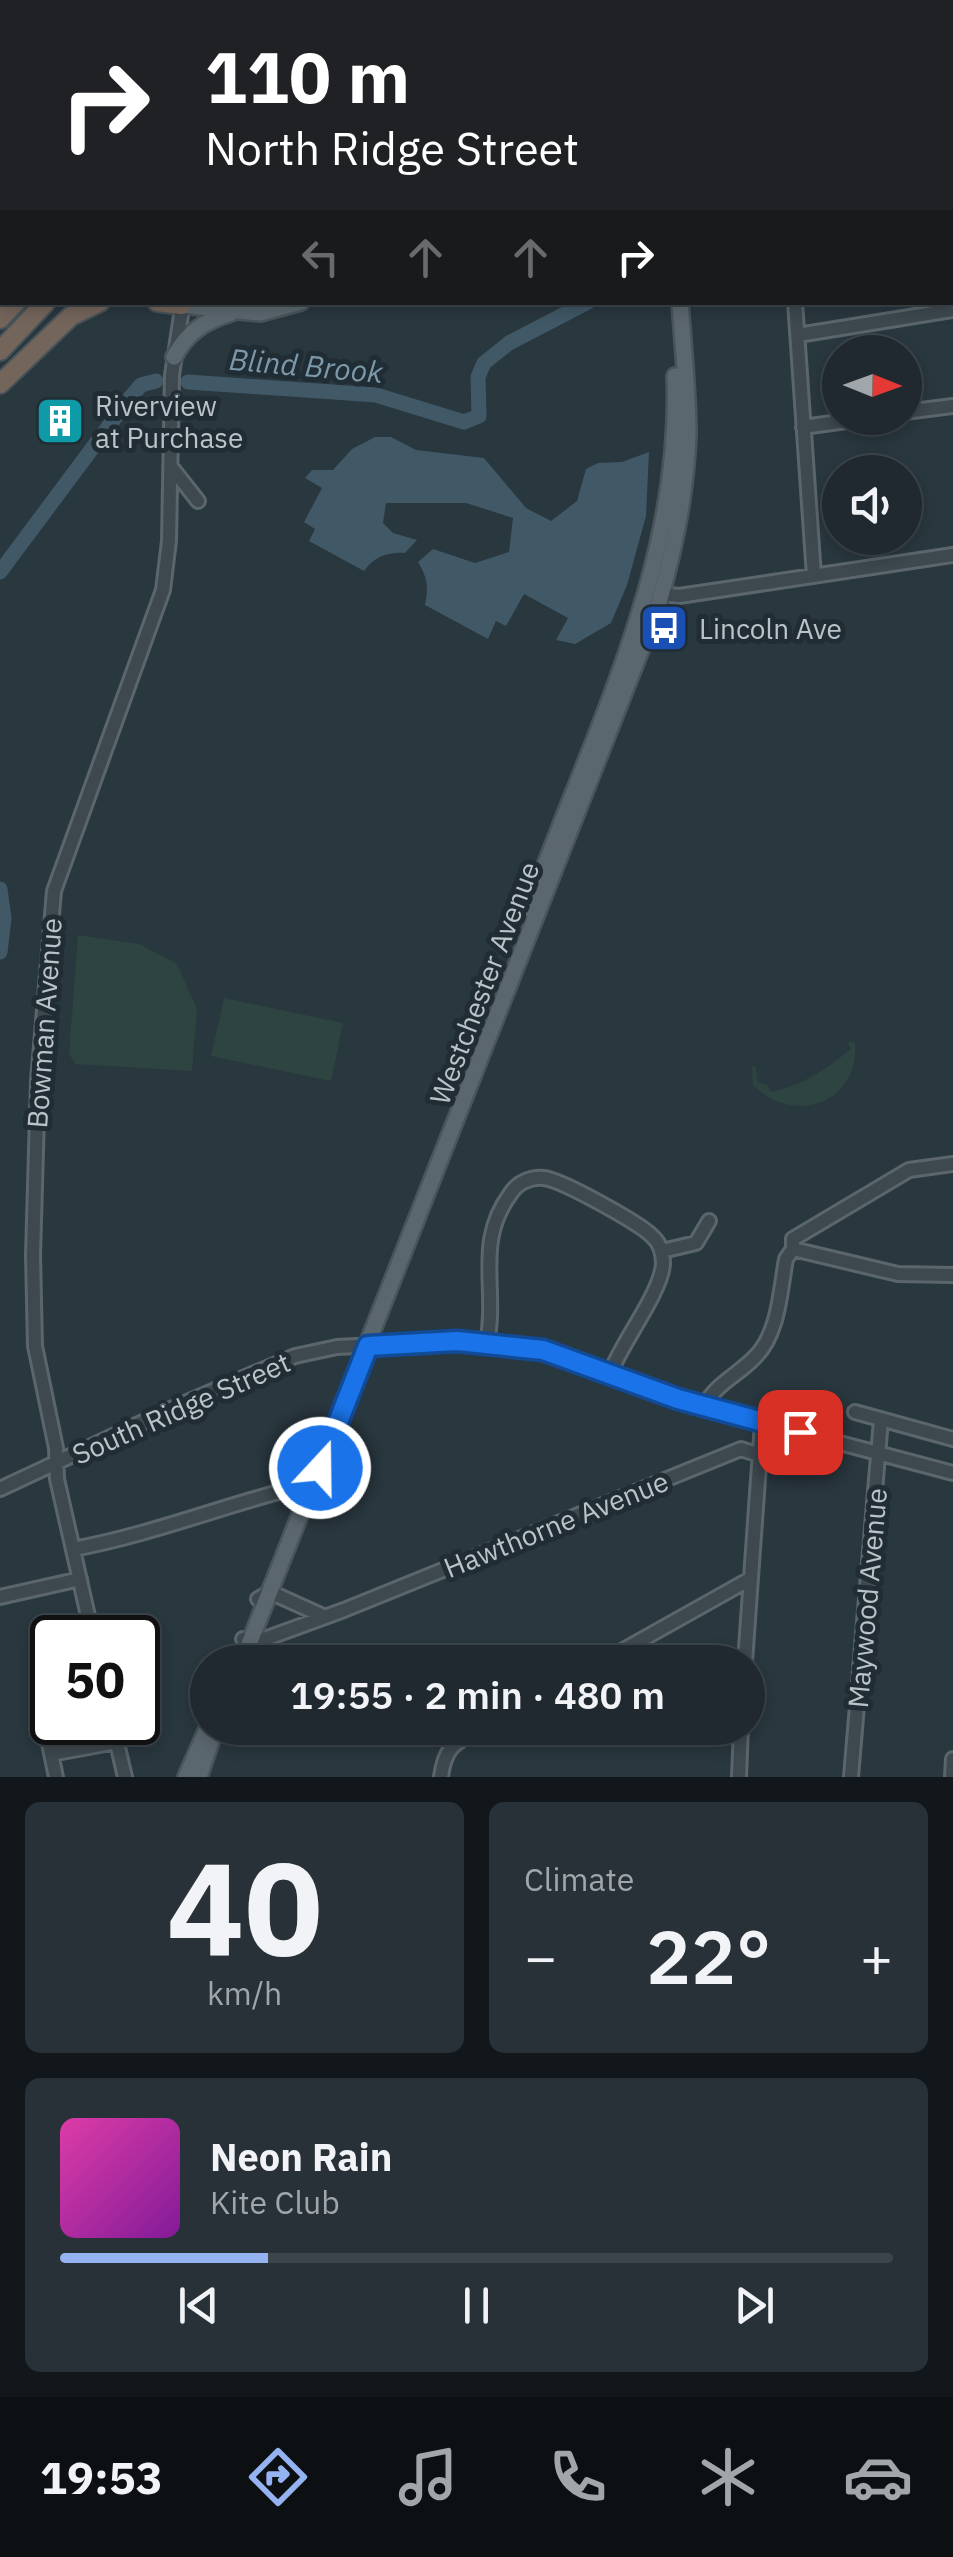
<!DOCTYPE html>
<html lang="en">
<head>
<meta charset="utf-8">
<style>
  body { margin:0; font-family:"IBM Plex Sans",sans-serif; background:#273137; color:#f1f3f6; height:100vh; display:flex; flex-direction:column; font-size:38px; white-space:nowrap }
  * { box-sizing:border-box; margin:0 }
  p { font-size:32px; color:#a1a6aa }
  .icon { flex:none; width:55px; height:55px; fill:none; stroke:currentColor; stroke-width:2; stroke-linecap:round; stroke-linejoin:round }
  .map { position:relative; height:1777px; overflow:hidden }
  .sheet { display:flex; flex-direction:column; gap:25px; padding:25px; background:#11171a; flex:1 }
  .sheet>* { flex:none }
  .hud { position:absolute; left:0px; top:0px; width:955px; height:305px; box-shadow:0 5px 15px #0003,0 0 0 2px #3c454b; background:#202124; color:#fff; overflow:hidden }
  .needle { width:65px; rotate:91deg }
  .controls { position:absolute; left:822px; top:335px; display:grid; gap:20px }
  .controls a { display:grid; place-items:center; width:100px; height:100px; border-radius:50%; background:#1f292f; box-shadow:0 5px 15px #0003,0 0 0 2px #3c454b; font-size:50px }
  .speed { position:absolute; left:30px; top:1615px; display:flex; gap:20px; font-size:50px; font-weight:700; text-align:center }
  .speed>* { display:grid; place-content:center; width:130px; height:130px; border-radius:50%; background:#1f292f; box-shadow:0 5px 15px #0003,0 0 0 2px #3c454b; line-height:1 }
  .speed .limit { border:5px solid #111; border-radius:15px; background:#fff; color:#111 }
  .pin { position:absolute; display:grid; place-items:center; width:85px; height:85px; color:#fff; margin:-42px; border-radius:20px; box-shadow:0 5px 15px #0006 }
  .me { position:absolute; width:110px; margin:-55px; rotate:21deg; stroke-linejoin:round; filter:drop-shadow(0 0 8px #0008) }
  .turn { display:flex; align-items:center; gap:35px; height:210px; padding:0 40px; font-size:45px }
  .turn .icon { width:130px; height:130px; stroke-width:2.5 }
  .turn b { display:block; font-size:70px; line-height:85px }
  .lanes { display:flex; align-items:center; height:95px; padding:0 40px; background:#0003; justify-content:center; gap:50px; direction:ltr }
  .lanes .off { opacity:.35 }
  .big { font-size:75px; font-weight:600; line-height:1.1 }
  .sheet .card { flex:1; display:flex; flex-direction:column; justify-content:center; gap:15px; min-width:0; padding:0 35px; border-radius:15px; background:#273137 }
  .sheet .dial { align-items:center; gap:0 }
  .dial b { font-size:130px; line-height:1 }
  .song { display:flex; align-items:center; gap:30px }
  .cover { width:120px; height:120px; border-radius:15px; background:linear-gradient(135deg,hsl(320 70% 55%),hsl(290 70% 35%)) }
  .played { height:10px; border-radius:5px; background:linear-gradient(90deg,#95b2f1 25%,#3c454b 25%) }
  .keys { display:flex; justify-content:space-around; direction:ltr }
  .heat { display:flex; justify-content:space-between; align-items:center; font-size:55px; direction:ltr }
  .sheet .tiles { flex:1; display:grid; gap:25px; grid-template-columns:1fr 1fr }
  .card:last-child { grid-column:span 2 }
  .trip { position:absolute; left:190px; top:1645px; width:575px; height:100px; border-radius:50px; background:#1f292f; box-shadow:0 5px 15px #0003,0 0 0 2px #3c454b; font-weight:600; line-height:100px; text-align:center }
  .tab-bar { display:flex; height:160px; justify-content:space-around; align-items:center; background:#0c1013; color:#a1a6aa }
  .tab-bar .icon { width:70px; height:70px }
  .tab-bar .current { color:#95b2f1 }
  .tab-bar b { font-size:45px; color:#f1f3f6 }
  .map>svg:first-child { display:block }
  .green { fill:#2e4440 }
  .water { fill:#415866 }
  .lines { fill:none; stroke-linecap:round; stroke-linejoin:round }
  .river { stroke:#415866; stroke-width:15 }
  .minor-casing { stroke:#5a666c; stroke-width:18 }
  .major-casing { stroke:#49545b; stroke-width:20 }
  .highway-casing { stroke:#475359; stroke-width:22 }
  .minor { stroke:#3d484f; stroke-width:12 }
  .major { stroke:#5b676f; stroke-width:15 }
  .highway { stroke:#74655b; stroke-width:18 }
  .route-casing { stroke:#114b97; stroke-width:25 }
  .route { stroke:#1a73e8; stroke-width:18 }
  .labels { text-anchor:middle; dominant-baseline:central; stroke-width:10; stroke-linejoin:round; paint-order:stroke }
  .poi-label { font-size:28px; fill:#b9c3c9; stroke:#212d34; text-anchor:start }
  .street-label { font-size:28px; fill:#b9c3c9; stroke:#212d34 }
  .water-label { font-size:30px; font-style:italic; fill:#7d98a9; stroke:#212d34 }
</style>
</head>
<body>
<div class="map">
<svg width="953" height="1777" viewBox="0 0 953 1777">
  <rect width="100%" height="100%" fill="#29373f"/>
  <path class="green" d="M78,935L139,944L177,964L197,1009L192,1071L75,1064L69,1054Z
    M224,998L343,1023L331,1081L211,1056Z
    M851,1041L855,1043C860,1104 793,1126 753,1085L752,1066L756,1067L757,1081L768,1086L770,1092C801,1087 827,1068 851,1049L848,1044Z"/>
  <path class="water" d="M375,437H391L416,450L484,458L526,508L551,521L577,501L586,469L598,463L622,462L649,452L646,516L627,585L611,623L575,644L556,640L568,618L524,594L506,626L496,621L488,639L425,605C429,587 427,577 418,562L433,549L475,563L509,552L513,518L466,503H386L383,523L393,533L417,540L405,553C388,552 375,556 364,571L309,541L315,529L304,522L322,488L305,478L312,470H333L352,449Z"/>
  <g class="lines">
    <path class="river" d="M952,159H953
      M188,382L376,395L464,422L479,416L478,377L484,363L509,343L588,302
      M0,572L129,399L141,385L156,381
      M0,889L4,918L0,952"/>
    <g class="minor-casing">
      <path id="minor" d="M25,0L27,2
        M113,0V2
        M0,32L2,31
        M952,215H953
        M795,302L814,576
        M798,335L953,310
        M905,412L953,406
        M803,427L868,418
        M172,468L198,501
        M654,593L679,596L953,555
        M793,1249L898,1274L953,1275
        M662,1251L696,1243L709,1221
        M487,1342C498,1289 474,1242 511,1193C518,1182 531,1177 544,1178C562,1180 639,1223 652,1236C660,1243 663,1253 663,1264C661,1293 621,1343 610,1374
        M704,1407C716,1383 737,1376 755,1357C779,1333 780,1292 786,1259L793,1249V1239L909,1170L953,1164
        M855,1412L953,1439
        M0,1489L173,1408L295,1356L337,1347L457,1341L543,1349L704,1407L953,1473
        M73,1549C155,1534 232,1502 313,1483
        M0,1597L80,1579
        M258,1599L270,1592L323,1616
        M93,1638L57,1479L56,1448L35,1346L33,1255L38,1081L54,891L163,590L169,541L172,375L183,302
        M243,1639L262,1640L344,1610L741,1449L759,1455
        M602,1662L750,1579
        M745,1662L762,1423
        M39,1696L56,1777
        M112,1722L125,1777
        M51,1754L116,1742
        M441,1777C445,1746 455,1743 481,1728
        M739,1777L741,1728
        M851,1777L881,1420
        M952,1777L953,1759"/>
    </g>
    <g class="major-casing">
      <path id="major" d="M652,0V2
        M261,2L266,0
        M678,2L681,0
        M711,2L712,0
        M0,140H2
        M182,305L260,313L301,302
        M174,357C187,332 205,321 231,313
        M529,909C591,735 683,566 675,376
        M242,1662L657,609C674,552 686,494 688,434C688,390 683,346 680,302
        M186,1777L208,1727
        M199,1777L212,1738"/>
    </g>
    <g class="highway-casing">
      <path id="highway" d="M435,2L439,0
        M474,2L478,0
        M157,302L182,305
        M0,319L16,302
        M0,351L46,302
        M0,384L71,316L100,302"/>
    </g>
    <use href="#minor" class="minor"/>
    <use href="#major" class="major"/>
    <use href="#highway" class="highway"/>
  </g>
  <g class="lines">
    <g class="route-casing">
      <path id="route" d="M320,1468L368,1346L457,1341L543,1350L678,1399L800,1432"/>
    </g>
    <use href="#route" class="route"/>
  </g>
  <defs>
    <g id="building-square" transform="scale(2.5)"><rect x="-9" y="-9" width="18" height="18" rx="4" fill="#0f9aa8" stroke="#212d34"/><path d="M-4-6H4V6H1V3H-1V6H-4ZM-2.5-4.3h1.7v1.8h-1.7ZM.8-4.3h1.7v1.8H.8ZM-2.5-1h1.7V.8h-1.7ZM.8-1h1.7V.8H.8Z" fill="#fff"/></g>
    <g id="bus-square" transform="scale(2.5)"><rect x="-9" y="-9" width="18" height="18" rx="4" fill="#1a4fb4" stroke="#212d34"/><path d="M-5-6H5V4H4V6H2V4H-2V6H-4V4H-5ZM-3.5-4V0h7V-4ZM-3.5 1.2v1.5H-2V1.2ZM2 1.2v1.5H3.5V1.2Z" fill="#fff"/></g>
  </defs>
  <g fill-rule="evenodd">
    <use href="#building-square" x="60" y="421"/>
    <use href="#bus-square" x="664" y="628"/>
  </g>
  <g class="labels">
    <g class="poi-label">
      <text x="95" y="405">Riverview<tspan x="95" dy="32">at Purchase</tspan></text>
      <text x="699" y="628">Lincoln Ave</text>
    </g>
    <g class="street-label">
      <text transform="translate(484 983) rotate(-69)">Westchester Avenue</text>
      <text transform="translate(44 1023) rotate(-86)">Bowman Avenue</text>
      <text transform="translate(181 1408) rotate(-24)">South Ridge Street</text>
      <text transform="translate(556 1524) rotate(-22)">Hawthorne Avenue</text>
      <text transform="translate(867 1598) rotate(-85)">Maywood Avenue</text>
    </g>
    <g class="water-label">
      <text transform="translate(306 365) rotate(5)">Blind Brook</text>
    </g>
  </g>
</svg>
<div class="controls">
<a><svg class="needle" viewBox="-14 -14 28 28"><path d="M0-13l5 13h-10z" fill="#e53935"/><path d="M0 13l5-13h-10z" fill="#a1a6aa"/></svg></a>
<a><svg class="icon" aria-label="sound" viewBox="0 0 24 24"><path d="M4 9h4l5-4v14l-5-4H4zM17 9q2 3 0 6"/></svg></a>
</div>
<div class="speed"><div class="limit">50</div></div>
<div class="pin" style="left:800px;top:1432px;background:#d93025"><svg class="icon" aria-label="arrive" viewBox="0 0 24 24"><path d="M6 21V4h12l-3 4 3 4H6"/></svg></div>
<svg class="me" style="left:320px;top:1468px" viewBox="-20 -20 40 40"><circle r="17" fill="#1a73e8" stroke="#fff" stroke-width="3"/><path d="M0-11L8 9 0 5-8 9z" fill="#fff"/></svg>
<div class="trip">19:55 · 2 min · 480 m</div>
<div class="hud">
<div class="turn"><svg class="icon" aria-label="right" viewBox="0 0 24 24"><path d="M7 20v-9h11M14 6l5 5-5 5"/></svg><div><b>110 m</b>North Ridge Street</div></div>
<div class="lanes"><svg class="icon off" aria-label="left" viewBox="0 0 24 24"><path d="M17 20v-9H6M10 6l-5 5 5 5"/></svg><svg class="icon off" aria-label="ahead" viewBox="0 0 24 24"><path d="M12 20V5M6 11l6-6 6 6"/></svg><svg class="icon off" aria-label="ahead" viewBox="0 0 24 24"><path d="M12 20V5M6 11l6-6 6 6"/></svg><svg class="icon" aria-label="right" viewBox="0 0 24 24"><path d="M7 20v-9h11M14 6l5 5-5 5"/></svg></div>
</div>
</div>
<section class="sheet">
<div class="tiles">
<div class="card dial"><b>40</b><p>km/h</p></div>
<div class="card"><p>Climate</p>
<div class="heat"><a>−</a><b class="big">22°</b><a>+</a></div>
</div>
<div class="card">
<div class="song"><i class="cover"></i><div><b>Neon Rain</b><p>Kite Club</p></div></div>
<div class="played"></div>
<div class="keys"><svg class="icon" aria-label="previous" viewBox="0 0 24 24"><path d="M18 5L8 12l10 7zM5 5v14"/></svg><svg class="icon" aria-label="pause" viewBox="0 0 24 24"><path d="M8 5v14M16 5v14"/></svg><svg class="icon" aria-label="next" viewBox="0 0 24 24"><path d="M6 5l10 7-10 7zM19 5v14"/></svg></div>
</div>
</div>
</section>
<nav class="tab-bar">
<b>19:53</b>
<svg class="icon current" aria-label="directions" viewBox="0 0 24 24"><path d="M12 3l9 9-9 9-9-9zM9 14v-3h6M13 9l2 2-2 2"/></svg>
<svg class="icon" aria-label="music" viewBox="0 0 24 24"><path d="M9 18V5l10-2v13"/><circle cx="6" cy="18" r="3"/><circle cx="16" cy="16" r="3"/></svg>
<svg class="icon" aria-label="phone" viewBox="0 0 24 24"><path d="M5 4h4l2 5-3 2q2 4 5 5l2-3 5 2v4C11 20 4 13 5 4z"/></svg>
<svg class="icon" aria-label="climate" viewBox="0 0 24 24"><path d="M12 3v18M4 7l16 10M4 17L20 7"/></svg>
<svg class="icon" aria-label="car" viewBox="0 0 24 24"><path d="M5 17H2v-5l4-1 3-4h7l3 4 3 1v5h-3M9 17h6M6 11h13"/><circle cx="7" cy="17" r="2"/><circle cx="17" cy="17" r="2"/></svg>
</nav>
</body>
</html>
